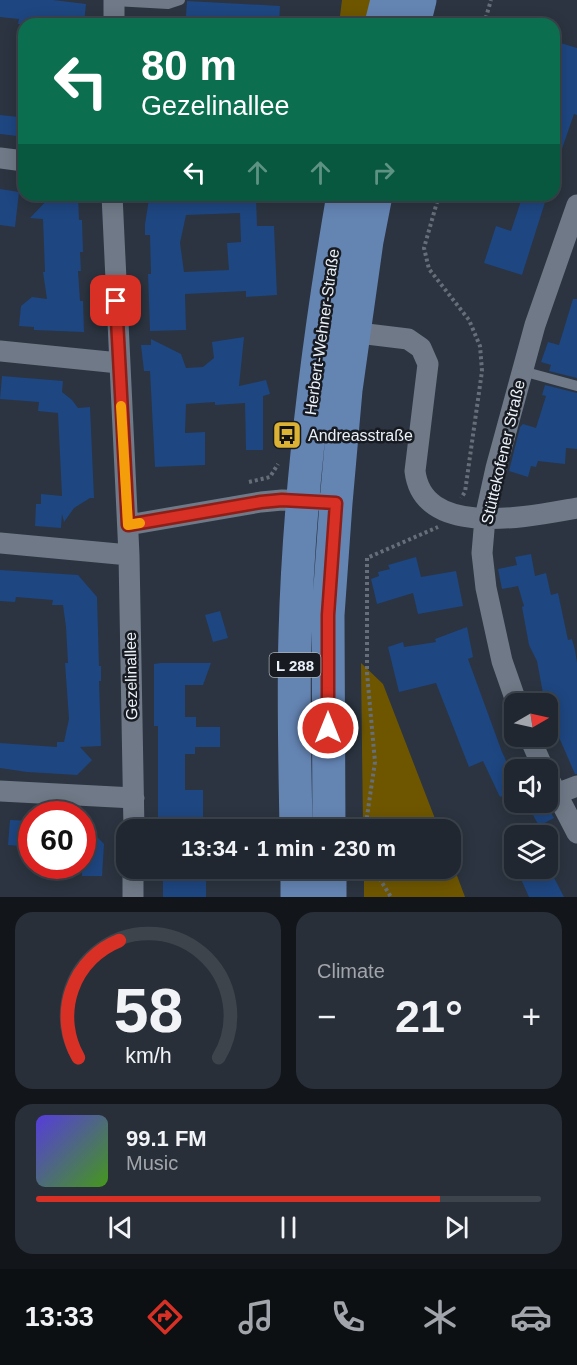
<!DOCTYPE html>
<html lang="en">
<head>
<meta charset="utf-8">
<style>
  body { margin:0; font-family:Helvetica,sans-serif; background:#282f38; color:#f1f3f6; height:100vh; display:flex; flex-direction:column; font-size:22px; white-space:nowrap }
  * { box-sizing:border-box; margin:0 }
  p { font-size:20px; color:#a2a5ab }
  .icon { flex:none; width:33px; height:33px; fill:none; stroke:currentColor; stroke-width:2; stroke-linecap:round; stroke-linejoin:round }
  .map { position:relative; height:897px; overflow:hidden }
  .details { display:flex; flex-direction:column; gap:15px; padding:15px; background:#12151a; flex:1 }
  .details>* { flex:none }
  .guide { position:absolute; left:18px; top:18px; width:542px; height:183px; border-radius:18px; box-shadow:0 3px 15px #0003,0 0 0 2px #3d444c; background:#0b6e4f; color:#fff; overflow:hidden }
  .needle { width:39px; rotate:81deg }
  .buttons { position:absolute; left:504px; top:693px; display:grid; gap:12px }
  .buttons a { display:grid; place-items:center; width:54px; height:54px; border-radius:12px; background:#202730; box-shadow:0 3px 15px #0003,0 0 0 2px #3d444c; font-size:30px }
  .speed { position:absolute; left:18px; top:801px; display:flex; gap:12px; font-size:30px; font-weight:700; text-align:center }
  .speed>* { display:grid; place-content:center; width:78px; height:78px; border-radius:50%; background:#202730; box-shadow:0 3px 15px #0003,0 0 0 2px #3d444c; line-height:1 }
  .speed .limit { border:9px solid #d22; background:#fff; color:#111 }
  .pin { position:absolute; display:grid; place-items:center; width:51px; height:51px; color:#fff; margin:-26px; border-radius:12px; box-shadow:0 3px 9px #0006 }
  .me { position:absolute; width:66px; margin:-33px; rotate:0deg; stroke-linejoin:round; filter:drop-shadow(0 0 4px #0008) }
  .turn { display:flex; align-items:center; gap:21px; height:126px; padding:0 24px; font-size:27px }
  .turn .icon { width:78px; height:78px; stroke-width:2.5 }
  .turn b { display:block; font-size:42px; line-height:51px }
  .lanes { display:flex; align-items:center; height:57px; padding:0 24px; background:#0003; justify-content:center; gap:30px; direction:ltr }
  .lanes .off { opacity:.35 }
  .big { font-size:45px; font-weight:700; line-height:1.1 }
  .details .widget { flex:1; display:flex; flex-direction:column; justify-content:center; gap:9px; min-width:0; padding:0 21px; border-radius:18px; background:#282f38 }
  .details .dial { align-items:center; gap:0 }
  .dial svg { height:156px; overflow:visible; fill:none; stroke:#3d444c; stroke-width:7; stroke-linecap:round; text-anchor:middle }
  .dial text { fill:#f1f3f6; stroke:none }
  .song { display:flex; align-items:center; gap:18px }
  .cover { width:72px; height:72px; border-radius:9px; background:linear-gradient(135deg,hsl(250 70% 55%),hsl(100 70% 35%)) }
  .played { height:6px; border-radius:3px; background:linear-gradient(90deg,#d93025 80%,#3d444c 80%) }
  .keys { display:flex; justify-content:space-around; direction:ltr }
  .heat { display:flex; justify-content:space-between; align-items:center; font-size:33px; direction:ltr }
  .details .tiles { flex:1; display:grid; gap:15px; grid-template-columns:1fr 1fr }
  .widget:last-child { grid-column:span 2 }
  .trip { position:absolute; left:116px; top:819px; width:345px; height:60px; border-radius:18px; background:#202730; box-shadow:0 3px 15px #0003,0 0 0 2px #3d444c; font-weight:700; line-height:60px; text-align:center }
  .tabs { display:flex; height:96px; justify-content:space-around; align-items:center; background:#0d1013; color:#a2a5ab }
  .tabs .icon { width:42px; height:42px }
  .tabs .active { color:#d93025 }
  .tabs b { font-size:27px; color:#f1f3f6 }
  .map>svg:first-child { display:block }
  .green { fill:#6e5600 }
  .building { fill:#1e4680; fill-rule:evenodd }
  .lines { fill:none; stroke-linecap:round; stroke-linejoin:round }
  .path { stroke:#666e79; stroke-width:4; stroke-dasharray:3 3; stroke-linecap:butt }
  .service { stroke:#6f7987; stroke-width:10 }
  .minor { stroke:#6f7987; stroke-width:21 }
  .primary { stroke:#6484b2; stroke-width:33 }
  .route-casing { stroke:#8d1f18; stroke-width:15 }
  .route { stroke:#d93025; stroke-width:10 }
  .slow { stroke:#f59e0b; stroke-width:10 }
  .labels { text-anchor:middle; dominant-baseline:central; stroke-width:5; stroke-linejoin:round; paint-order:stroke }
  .shield { fill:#171b21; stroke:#abb1b8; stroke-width:1.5 }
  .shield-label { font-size:15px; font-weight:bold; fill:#ebf1f9 }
  .street-label { font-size:16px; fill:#ebf1f9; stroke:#171b21 }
  .poi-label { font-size:16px; fill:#ebf1f9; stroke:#171b21; text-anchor:start }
</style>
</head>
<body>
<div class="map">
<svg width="577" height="897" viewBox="0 0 577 897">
  <rect width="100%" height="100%" fill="#2b3440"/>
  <path class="green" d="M342,0H371L365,24H339Z
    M361,663L383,684L439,829H363Z
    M450,857L465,897H364V869L450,868Z"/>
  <path class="building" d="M0,0H53L86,4L84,24H18L19,19L0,17Z
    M187,1L280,6L279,24H202L203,17L186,16Z
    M554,41L577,48V115L574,114L556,166L554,165Z
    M0,115L19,117L17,136L0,134Z
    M0,189L19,192L15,227L0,225Z
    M52,195H78L79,220H82L83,252H80L81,271H78L80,301H83L84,332L34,330V327L19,326L21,306L32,297L47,299L43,272H45L43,219L30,218Z
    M523,195H535L546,199L522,275L484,263L496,226L511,231Z
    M256,197L257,226H274L277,295L246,297V291L185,294L186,330L150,331L148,274H151L150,235H145V224L149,199ZM240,213L241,242L227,243L229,270L184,272L180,243L186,215Z
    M573,299H577V378L549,371L551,365L541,362L548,342L559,345Z
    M244,337L239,386L266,380L270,394L263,396V450H246L245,403L215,405V402L186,404L185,433L205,432V465L155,467L150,371H144L141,345H151V339L181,354L186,368L203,367L214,358L212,342Z
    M2,376L63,381L62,392L72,400L78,408L90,407L94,498H90L74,508L64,522L62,514L61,528L35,526L36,504H41V494L62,496L58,413L38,411L39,402L0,399Z
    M545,385L577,393V449L566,448L565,464L538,461L536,467L531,466L528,477L509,471L520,427L523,424L536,428L546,396L542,395Z
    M531,554L535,576L546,573L551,595L558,593L568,640L572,639L575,650L577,663V774H575L548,712V704H545L537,661L529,645L522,607L524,606L518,586L502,589L498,569L517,565L515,557Z
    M416,557L421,577L456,571L463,606L418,614L413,593L377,604L371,579L379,576L378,572L390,569L388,565Z
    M0,570L78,575L97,597L99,666H101V681H99L101,746L80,747L92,760L77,775L27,772L0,768V743L57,747V742H64L69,719L65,663H68L66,627L63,605H52L53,600L16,597L15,602L0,601Z
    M220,611L228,638L213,642L205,615Z
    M467,627L473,657L468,659L502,752L514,778V790L500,797L483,761L469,767L436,683L399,692L388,647L403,642L404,647L436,642L435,639Z
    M161,663H211L203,685H185V717H196V727H220V747H195V754H185V790H203V825H188V830H158V726H154V664Z
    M526,802H545L554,818L539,826Z
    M10,820L32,821V847L8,845Z
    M82,822L104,844L102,876H82Z
    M516,868H549L564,897H529Z
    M163,876H206V897H163Z"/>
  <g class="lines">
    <path class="path" d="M484,24L491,0
      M439,195L424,248L429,269L469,320L480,346L482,371L465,492L461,498
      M249,482L270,477L278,464
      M365,830L375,762L367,673V558L438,527
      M373,868L391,897"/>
    <path class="service" d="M114,1L168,4L180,0
      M522,371L577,386"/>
    <path class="minor" d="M114,24V0
      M0,158L24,161
      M112,195L129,555L134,830
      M342,331L408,339L421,348L428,364L415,471C423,540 531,516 577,508
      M0,351L119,363
      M128,525L261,502L282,500L314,501
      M0,543L129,555
      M517,704L502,661L486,588L482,553L485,518L496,468L535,325L577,205
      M529,736L544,770
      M548,777L577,833
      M0,791L134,798
      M556,794L577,786
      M133,868V897"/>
    <path class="primary" d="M381,24L387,0
      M414,24L420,0
      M296,830C295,764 293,699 295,634C299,486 318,340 343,195
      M329,830L328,615L336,503L346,390L367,241L376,195
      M297,868V897
      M330,868V897"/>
  </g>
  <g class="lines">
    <g class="route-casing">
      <path id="route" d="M116,301L128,525L261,502L282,500L336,503L328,615V728"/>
    </g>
    <use href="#route" class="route"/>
    <path class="slow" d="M121,406L128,525L140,523"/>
  </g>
  <defs>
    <g id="bus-square" transform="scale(1.5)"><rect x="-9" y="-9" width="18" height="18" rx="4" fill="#dbb233" stroke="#171b21"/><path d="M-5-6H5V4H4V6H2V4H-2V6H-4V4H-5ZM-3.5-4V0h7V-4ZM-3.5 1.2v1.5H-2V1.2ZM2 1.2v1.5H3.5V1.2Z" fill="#111"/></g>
  </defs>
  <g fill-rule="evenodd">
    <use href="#bus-square" x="287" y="435"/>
  </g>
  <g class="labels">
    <rect class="shield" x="269.5" y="653" width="51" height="24" rx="4.5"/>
    <g class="shield-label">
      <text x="295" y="665">L 288</text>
    </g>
    <g class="street-label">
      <text transform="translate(322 332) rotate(-82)">Herbert-Wehner-Straße</text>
      <text transform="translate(503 452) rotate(-77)">Stüttekofener Straße</text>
      <text transform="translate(131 676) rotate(-91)">Gezelinallee</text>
    </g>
    <g class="poi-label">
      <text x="308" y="435">Andreasstraße</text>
    </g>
  </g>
</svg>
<div class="buttons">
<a><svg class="needle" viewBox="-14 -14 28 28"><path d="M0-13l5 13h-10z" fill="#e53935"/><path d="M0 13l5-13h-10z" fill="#a2a5ab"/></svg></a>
<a><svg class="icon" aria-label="sound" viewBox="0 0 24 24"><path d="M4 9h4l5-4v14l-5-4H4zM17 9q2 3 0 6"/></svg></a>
<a><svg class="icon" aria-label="layers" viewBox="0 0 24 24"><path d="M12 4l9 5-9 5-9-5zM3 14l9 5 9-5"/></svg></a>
</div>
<div class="speed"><div class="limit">60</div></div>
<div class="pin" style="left:116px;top:301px;background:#d93025"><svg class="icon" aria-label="arrive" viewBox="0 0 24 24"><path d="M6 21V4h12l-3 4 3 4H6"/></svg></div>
<svg class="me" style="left:328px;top:728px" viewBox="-20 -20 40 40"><circle r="17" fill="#d93025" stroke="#fff" stroke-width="3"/><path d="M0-11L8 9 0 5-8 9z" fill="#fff"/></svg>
<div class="trip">13:34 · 1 min · 230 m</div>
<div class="guide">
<div class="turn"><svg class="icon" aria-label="left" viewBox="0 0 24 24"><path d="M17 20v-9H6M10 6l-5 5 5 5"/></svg><div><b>80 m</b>Gezelinallee</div></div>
<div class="lanes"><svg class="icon" aria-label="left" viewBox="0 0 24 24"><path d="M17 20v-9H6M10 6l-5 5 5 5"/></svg><svg class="icon off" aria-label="ahead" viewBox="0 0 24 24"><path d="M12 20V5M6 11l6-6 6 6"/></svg><svg class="icon off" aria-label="ahead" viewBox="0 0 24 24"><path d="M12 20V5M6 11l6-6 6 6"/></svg><svg class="icon off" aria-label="right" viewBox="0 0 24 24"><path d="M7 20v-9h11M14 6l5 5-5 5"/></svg></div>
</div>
</div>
<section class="details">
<div class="tiles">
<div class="widget dial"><svg viewBox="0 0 100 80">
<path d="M14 69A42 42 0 1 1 86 69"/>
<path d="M14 69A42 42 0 0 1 35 9" stroke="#d93025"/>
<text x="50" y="56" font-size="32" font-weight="700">58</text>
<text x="50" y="72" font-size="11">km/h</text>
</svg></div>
<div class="widget"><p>Climate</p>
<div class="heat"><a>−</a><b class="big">21°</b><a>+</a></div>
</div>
<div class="widget">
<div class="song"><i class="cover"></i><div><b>99.1 FM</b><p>Music</p></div></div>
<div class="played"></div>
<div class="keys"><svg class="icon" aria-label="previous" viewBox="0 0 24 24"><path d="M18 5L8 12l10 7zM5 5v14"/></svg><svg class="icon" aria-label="pause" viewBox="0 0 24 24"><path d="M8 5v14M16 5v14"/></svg><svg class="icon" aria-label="next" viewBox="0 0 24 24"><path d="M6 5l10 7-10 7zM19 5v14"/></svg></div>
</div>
</div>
</section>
<nav class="tabs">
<b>13:33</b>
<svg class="icon active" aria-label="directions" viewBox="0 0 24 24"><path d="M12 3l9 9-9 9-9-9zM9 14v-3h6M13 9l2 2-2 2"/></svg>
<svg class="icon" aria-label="music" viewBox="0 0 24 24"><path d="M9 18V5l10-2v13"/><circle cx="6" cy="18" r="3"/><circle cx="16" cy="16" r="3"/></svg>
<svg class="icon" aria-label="phone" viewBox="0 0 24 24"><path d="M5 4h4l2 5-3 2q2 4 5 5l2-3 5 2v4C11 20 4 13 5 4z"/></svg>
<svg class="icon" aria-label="climate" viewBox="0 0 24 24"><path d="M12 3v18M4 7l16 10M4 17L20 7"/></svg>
<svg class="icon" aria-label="car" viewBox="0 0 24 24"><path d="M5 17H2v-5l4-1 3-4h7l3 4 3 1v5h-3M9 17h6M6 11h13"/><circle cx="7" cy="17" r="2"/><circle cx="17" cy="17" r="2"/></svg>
</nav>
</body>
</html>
